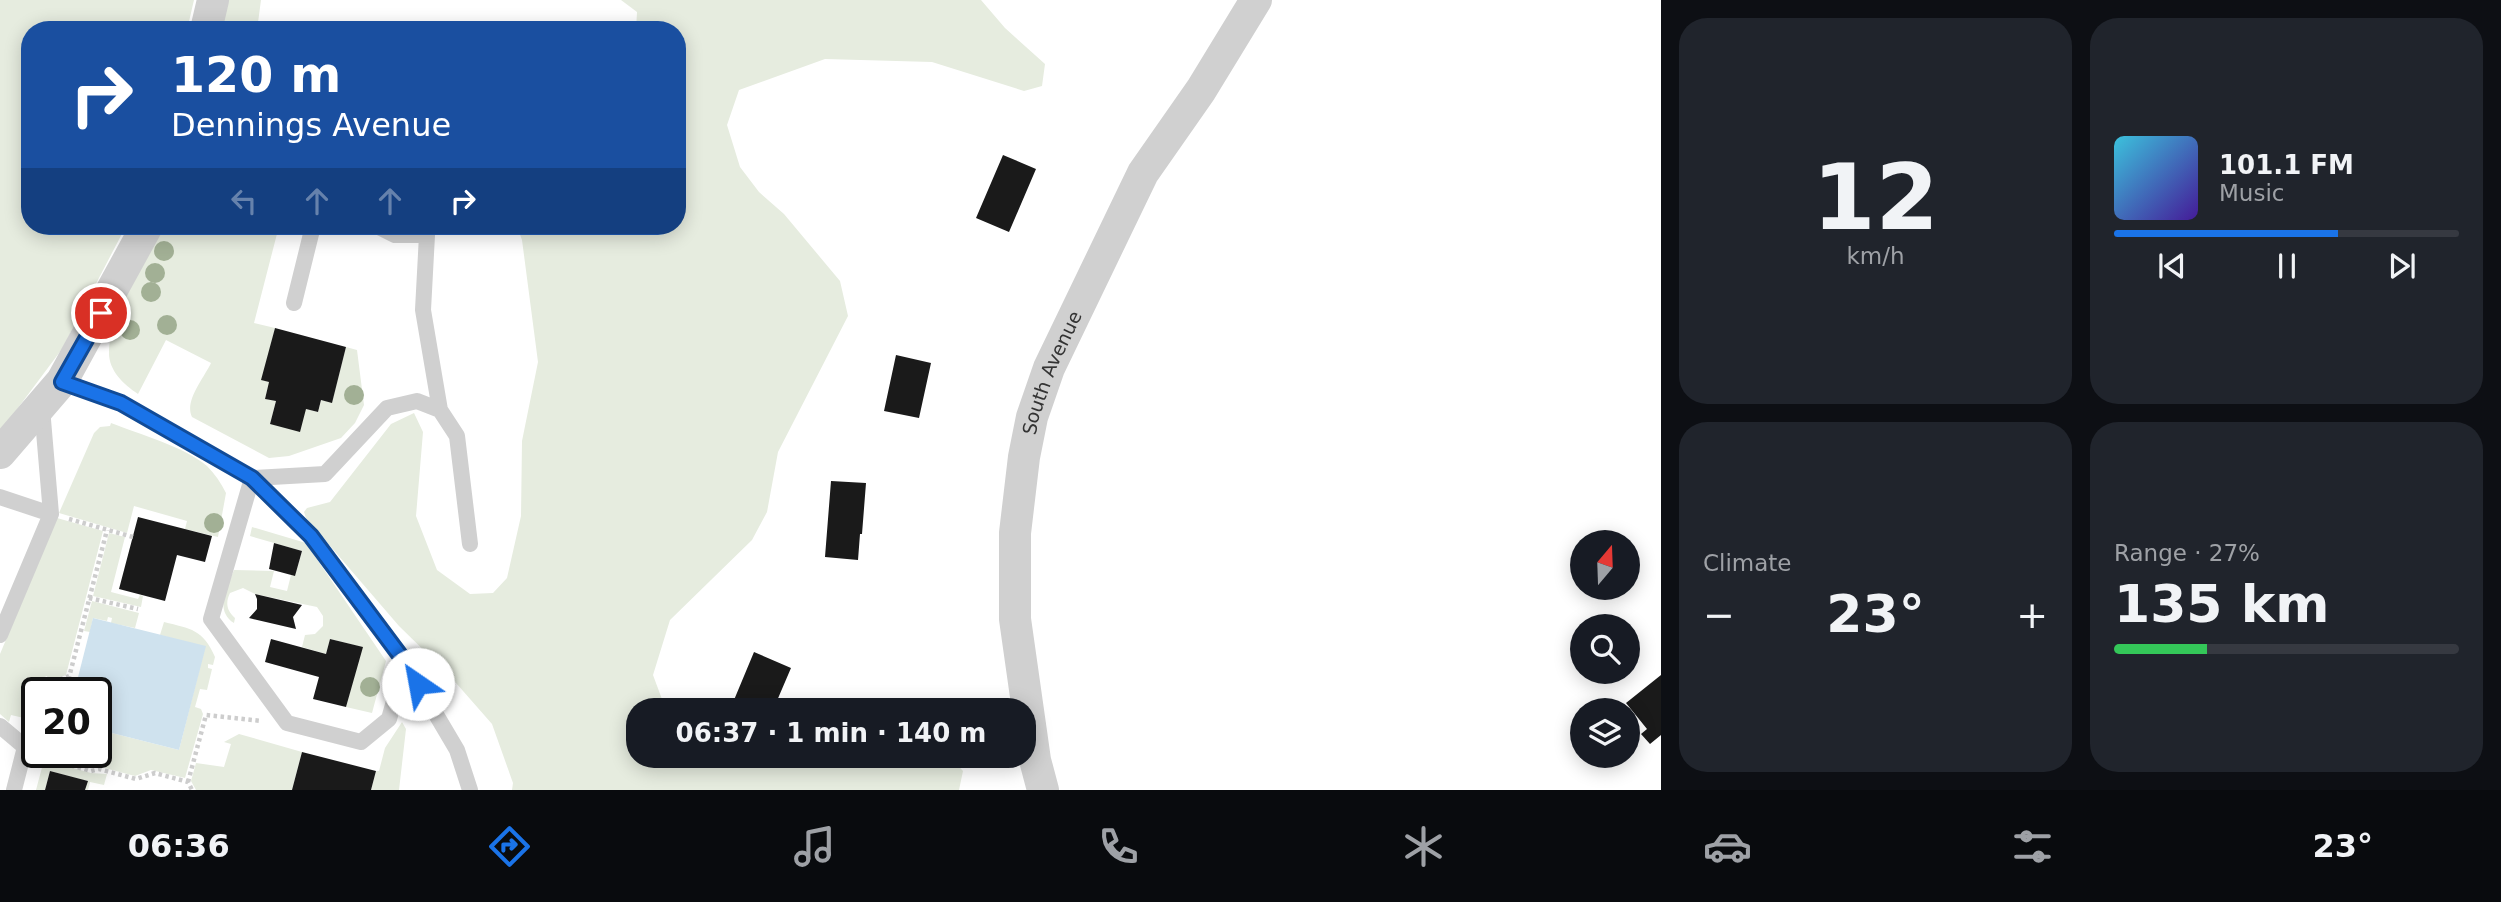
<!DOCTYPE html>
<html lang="en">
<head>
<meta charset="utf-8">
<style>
  body { margin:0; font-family:"DejaVu Sans",sans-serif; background:#20242c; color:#f1f3f6; height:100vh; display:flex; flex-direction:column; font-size:26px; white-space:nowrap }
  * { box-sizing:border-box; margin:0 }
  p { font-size:23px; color:#9ea1a6 }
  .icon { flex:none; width:38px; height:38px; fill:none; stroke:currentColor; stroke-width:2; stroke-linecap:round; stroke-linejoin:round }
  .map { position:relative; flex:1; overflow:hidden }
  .sheet { display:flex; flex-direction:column; gap:18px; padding:18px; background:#0d0f14; width:840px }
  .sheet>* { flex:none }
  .banner { position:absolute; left:21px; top:21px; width:665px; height:214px; border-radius:28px; box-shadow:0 4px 18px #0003; background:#1a4fa0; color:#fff; overflow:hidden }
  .needle { width:46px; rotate:19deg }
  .buttons { position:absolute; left:1570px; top:530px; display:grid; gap:14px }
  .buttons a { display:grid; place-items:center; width:70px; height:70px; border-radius:50%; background:#171b24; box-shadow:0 4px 18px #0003; font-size:35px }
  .speed { position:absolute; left:21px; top:677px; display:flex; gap:14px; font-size:35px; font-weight:700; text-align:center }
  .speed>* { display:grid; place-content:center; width:91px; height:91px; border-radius:50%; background:#171b24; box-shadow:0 4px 18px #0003; line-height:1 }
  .speed .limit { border:4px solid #111; border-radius:10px; background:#fff; color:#111 }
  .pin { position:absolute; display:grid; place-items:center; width:60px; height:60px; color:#fff; margin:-30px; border:4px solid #fff; border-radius:50%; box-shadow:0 2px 7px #0007 }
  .me { position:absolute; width:77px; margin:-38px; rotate:327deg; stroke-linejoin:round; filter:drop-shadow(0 0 5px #0008) }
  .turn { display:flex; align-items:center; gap:24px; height:147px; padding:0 35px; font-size:32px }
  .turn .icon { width:91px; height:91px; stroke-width:2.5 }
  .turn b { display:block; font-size:49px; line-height:60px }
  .lanes { display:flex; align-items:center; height:66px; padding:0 35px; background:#0003; justify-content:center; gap:35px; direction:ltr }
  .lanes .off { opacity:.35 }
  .big { font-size:52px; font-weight:700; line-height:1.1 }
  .sheet .widget { flex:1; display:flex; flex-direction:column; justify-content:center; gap:10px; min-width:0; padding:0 24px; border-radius:28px; background:#20242c }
  .sheet .dial { align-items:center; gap:0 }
  .dial b { font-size:91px; line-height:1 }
  .song { display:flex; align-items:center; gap:21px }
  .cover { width:84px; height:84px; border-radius:10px; background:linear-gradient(135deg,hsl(190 70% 55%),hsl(260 70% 35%)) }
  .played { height:7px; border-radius:4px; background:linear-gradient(90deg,#1a73e8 65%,#363941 65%) }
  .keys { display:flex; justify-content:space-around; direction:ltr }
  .heat { display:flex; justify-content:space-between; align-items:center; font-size:38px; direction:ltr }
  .charge { height:10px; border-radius:5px; background:linear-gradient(90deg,#34c759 27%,#363941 0) }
  .sheet .tiles { flex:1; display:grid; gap:18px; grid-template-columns:repeat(2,1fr) }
  .trip { position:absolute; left:626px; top:698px; width:410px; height:70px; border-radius:28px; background:#171b24; box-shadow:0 4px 18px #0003; font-weight:700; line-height:70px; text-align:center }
  .tabs { display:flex; height:112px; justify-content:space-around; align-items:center; background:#090b0e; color:#9ea1a6 }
  .tabs .icon { width:49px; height:49px }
  .tabs .selected { color:#1a73e8 }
  .tabs b { font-size:32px; color:#f1f3f6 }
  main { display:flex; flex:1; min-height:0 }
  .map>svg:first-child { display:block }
  .green { fill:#e6ecdf }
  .water { fill:#cfe2ee }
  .building { fill:#1a1a1a }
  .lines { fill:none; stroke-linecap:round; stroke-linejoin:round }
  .path { stroke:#cdcdcd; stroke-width:4.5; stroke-dasharray:3.5 3.5; stroke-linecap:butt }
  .lane { stroke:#d0d0d0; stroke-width:16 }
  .street { stroke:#d0d0d0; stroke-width:32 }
  .tree { fill:#a2b095 }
  .route-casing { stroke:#114b97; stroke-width:18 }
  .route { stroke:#1a73e8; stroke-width:12 }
  .labels { text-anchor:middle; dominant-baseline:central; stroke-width:7; stroke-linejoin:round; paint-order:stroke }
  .street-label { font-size:19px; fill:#333; stroke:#fff }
</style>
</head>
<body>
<main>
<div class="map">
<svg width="1661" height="790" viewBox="0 0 1661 790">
  <rect width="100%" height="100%" fill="#fff"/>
  <path class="green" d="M0,0H194L187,30H30V226H126L62,349L0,432Z
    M228,0H261L257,30H220Z
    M621,0H981L1005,28L1045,64L1042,86L1024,91L932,62L825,59L739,90L727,125L740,167L759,192L784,214L840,281L848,316L778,452L767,512L752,540L670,620L653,675L666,710H639V756L794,758L949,756L963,771L959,790H512L513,783L492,724L449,675L399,626L306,518L304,512L307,508L330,502L391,424L414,413L423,432L416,516L437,570L470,594L493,593L507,578L521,516L522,441L538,362L522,240L517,226H677V30H636L637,12Z
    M163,226H279L254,323L275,328L262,380L269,382L265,399L276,401L270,424L306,409L318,412L321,400L332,402L346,347L357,350L364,405L355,423L341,438L289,456L269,458L192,417C184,401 204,378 211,363L166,340L138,394C123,384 108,370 109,351C110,313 145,260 163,226Z
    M111,423C139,434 185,447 207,466C215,474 221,483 226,493L218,537L185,529L187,521L134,506L127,533L59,513L94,433L100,427L110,426Z
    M57,518L103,531L66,675L49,681L47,676L23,685L27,694L62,681L61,693H37V721L11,715L9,722L0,714V654Z
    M252,527L306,543L386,661L372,713L346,707L362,647L330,639L326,654L302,647L305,635L315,634L323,626V616L317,607L255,594L243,588L230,593C225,603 227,611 235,618L234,623C214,610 227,587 234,570L274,571L270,587L287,591L291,575L295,576L302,551L250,536Z
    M109,533L125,537L111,592L138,599L140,595L143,596L141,607L93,596Z
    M92,601L139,613L135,628L111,623L112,618L108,617L107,621L93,618L90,632L84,631Z
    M164,622C191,629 203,629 215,657L213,665L208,664V668L212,669L207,690L200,689L195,707L201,709L203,714L185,778L151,770L135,776L97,766L92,768L52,757L54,753L96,752V729L179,750L205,647L160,635Z
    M402,722L406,729L399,790H371L376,771H379L385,748Z
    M239,734L302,752L292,790H196L191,781L196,763L224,767L231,744L224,742Z
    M44,760L91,773L107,774L104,785L90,782L88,790H85L87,781L50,771L45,790H36Z"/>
  <path class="water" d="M93,618L206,646L179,750L96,729V693H74Z"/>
  <path class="building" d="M1003,155L1036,169L1009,232L976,218Z
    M275,328L346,347L332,403L321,400L318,412L306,409L300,432L270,424L276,401L265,399L269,382L261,380Z
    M896,355L931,363L919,418L884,411Z
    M831,481L866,483L862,534H860L858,560L825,557Z
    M138,517L212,536L205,562L177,555L165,601L119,589Z
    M274,543L302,551L295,576L269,569Z
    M255,594L302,605L293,617L296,629L249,618L257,609V599Z
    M271,639L326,654L330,639L363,647L346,707L313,699L319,677L265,662Z
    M754,652L791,668L773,710H759L734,700Z
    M1661,675V735L1650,744L1641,734L1647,729L1626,703Z
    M302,752L376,771L371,790H292Z
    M50,771L88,781L85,790H45Z"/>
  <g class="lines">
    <path class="path" d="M69,519L133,537
      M89,598L138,609
      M27,692L69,676
      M65,693L107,530
      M44,758L91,771L99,769L136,779L155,773L188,782L192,790
      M188,782L206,715L262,721"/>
    <path class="lane" d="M377,226L395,235H427
      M426,226L427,235L423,310L440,410
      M294,303L313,226
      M62,381L120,403L252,478L311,535L405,662L457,750L470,790
      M0,497L51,514
      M0,635L51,514L42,408
      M405,662L389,719L361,742L287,723L211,619L252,478L325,474L387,408L417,401L440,410L457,436L470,544
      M0,726L25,747L14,790"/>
    <g class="street">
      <path d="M206,30L213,0"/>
      <path d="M0,453L62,381L147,226"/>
      <path id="s1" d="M1043,790L1035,760L1015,619V533L1024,457L1032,417L1049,368L1143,173L1201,90L1256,0"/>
    </g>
  </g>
  <g class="tree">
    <circle cx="164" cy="251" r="10"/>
    <circle cx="155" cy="273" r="10"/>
    <circle cx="151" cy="292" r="10"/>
    <circle cx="167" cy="325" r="10"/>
    <circle cx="130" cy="330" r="10"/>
    <circle cx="354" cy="395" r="10"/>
    <circle cx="214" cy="523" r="10"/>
    <circle cx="370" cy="687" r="10"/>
  </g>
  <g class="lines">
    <g class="route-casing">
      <path id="route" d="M101,313L62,382L121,403L252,478L311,536L405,662L418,684"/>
    </g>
    <use href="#route" class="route"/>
  </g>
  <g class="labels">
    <g class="street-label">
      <text stroke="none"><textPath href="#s1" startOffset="425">South Avenue</textPath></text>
    </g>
  </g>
</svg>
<div class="buttons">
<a><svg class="needle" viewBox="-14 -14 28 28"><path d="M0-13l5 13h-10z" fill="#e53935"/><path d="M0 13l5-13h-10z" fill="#9ea1a6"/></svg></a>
<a><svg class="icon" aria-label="search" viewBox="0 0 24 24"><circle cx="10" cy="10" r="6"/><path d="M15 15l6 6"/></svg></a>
<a><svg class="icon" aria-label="layers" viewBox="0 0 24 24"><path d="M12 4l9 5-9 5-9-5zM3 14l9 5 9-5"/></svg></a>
</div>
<div class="speed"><div class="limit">20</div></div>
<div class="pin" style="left:101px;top:313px;background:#d93025"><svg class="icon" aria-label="arrive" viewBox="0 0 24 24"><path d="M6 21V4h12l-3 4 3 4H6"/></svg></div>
<svg class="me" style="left:418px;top:684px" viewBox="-20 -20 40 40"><circle r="19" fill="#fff"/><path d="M0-13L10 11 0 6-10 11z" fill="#1a73e8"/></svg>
<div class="trip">06:37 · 1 min · 140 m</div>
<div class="banner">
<div class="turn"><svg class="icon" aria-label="right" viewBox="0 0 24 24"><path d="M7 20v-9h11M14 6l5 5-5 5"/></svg><div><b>120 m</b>Dennings Avenue</div></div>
<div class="lanes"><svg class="icon off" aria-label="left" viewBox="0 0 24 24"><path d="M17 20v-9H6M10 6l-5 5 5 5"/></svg><svg class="icon off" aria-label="ahead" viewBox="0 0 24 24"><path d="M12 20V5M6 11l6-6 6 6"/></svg><svg class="icon off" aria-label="ahead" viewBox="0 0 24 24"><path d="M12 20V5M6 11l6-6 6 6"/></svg><svg class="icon" aria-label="right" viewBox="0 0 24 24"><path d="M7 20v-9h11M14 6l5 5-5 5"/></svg></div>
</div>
</div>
<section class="sheet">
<div class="tiles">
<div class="widget dial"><b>12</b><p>km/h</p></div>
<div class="widget">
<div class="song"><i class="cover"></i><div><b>101.1 FM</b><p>Music</p></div></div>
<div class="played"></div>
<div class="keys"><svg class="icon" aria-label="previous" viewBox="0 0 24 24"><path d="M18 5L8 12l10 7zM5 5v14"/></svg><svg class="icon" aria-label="pause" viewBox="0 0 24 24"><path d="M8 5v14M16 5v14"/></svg><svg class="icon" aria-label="next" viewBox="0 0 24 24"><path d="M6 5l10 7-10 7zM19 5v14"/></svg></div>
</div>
<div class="widget"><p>Climate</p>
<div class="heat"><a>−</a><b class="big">23°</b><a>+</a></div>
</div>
<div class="widget"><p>Range · 27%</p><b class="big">135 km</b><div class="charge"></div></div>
</div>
</section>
</main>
<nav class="tabs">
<b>06:36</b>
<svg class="icon selected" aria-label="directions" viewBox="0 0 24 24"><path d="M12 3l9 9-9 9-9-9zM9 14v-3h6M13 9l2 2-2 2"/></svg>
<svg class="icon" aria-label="music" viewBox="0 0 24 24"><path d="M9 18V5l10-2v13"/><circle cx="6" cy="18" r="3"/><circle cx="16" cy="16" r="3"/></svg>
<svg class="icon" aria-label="phone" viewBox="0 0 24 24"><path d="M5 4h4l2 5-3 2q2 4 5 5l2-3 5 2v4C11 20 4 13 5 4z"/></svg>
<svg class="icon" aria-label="climate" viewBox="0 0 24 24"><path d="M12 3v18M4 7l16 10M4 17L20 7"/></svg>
<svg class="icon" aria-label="car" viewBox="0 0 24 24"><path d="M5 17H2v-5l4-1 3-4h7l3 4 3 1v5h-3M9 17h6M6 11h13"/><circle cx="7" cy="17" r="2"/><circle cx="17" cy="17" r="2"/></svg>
<svg class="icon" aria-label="filters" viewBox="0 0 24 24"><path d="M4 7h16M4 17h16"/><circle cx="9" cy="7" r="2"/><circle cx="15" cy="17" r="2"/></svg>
<b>23°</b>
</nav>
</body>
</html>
